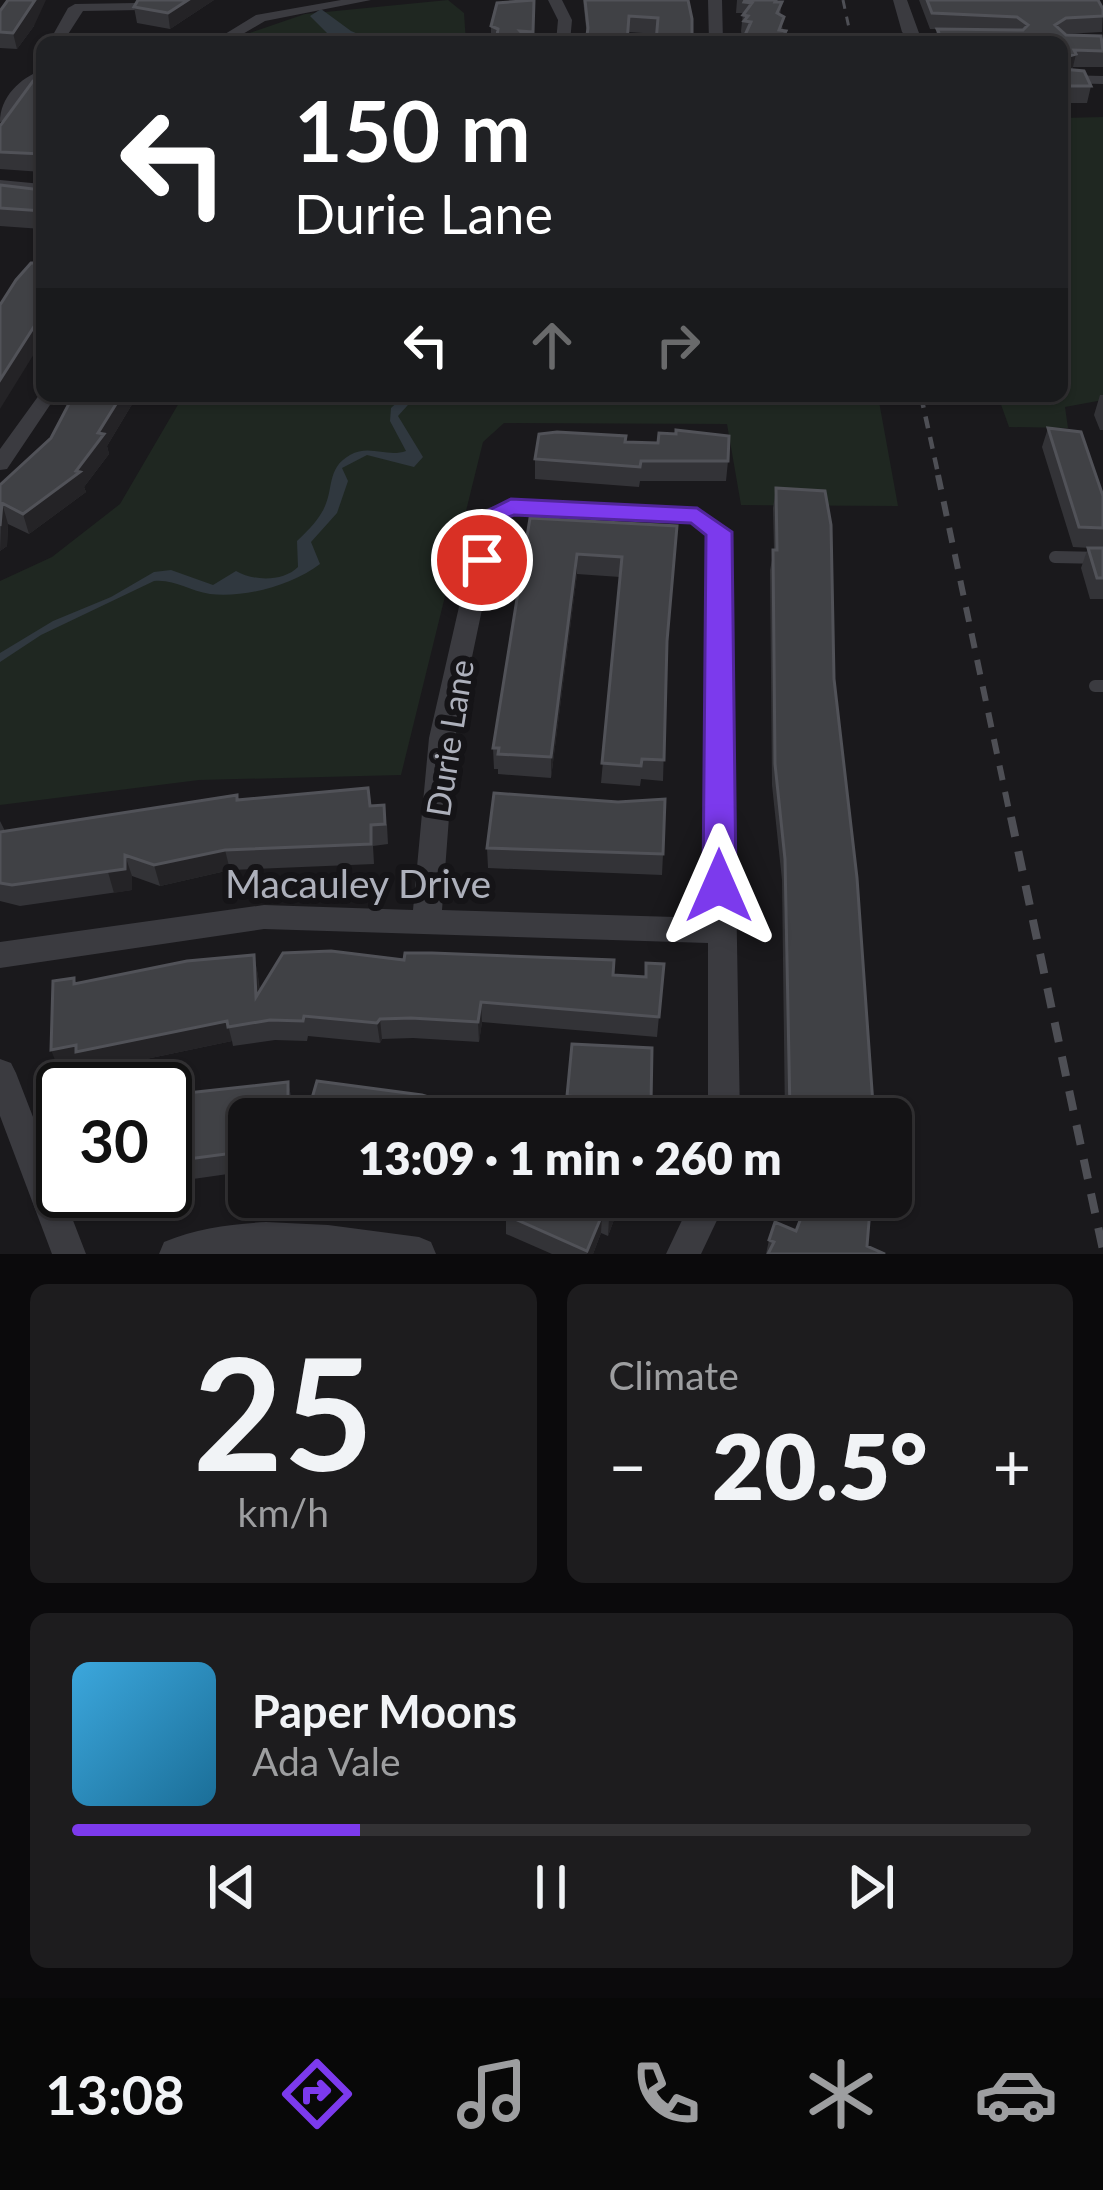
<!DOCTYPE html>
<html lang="en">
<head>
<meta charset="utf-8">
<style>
  body { margin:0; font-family:Lato,sans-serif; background:#1d1c1e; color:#f1f3f6; height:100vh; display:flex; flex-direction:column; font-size:45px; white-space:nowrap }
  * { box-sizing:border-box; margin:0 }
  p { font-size:39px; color:#9d9ea0 }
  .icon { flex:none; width:66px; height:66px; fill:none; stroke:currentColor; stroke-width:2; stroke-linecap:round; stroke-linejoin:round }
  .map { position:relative; height:1254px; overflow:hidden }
  .details { display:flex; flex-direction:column; gap:30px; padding:30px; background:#0b0a0c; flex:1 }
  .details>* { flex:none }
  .guide { position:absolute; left:36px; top:36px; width:1032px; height:366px; border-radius:18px; box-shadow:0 3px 9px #0004,0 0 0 3px #333234; background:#202124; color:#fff; overflow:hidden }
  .speed { position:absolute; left:36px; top:1062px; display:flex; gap:24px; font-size:60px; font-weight:700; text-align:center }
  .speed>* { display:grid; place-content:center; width:156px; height:156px; border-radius:50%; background:#141315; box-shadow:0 3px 9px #0004,0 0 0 3px #333234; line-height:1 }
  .speed .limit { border:6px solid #111; border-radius:18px; background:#fff; color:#111 }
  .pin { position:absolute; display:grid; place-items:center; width:102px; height:102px; color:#fff; margin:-51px; border:6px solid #fff; border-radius:50%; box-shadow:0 3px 12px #0007 }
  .me { position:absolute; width:132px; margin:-66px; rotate:0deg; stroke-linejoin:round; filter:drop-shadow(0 0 9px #0008) }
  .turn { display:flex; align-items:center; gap:42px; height:252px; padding:0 60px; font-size:54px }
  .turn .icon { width:156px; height:156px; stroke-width:2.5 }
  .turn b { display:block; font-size:84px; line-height:102px }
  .lanes { display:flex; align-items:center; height:114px; padding:0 60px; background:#0003; justify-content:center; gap:60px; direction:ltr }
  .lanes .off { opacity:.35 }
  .big { font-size:90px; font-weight:800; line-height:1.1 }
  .details .tile { flex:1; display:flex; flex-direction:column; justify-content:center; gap:18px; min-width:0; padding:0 42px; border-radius:18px; background:#1d1c1e }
  .details .dial { align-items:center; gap:0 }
  .dial b { font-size:156px; line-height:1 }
  .song { display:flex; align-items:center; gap:36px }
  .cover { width:144px; height:144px; border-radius:18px; background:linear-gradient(135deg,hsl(200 70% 55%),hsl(200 70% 35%)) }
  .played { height:12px; border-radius:6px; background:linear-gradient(90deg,#7c3aed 30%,#333234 30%) }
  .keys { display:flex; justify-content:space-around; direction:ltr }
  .heat { display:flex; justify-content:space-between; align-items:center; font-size:66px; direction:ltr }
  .details .tiles { flex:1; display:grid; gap:30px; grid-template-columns:1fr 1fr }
  .tile:last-child { grid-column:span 2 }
  .trip { position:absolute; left:228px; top:1098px; width:684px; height:120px; border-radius:18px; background:#141315; box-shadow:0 3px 9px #0004,0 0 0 3px #333234; font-weight:800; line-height:120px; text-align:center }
  .tab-bar { display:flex; height:192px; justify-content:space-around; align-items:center; background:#080808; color:#9d9ea0 }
  .tab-bar .icon { width:84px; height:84px }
  .tab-bar .current { color:#7c3aed }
  .tab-bar b { font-size:54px; color:#f1f3f6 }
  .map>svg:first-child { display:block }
  .green { fill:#1f2721 }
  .water { fill:#30383f }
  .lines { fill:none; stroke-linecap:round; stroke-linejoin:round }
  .river { fill:#30383f; fill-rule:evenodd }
  .service { stroke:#3b3b40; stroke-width:12 }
  .minor { fill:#3b3b40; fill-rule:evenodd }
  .rail-far3 { stroke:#4e4f55; stroke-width:3; stroke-dasharray:9 8; stroke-linecap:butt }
  .rail-far2 { stroke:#4e4f55; stroke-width:4.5; stroke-dasharray:12 9; stroke-linecap:butt }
  .rail-far1 { stroke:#4e4f55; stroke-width:6; stroke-dasharray:15 12; stroke-linecap:butt }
  .rail { stroke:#4e4f55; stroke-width:8; stroke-dasharray:20 15; stroke-linecap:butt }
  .wall { fill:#333337 }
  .shaded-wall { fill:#242326 }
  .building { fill:#404145; stroke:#515258; stroke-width:3 }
  .route { fill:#7c3aed; stroke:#51269a; stroke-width:3 }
  .labels { text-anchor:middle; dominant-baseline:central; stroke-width:12; stroke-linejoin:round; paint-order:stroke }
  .street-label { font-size:33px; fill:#adb0bb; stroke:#151417 }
  .near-street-label { font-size:39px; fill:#adb0bb; stroke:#151417 }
</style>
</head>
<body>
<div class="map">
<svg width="1103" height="1254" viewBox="0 0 1103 1254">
  <rect width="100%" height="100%" fill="#1a191c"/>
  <path class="green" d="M448,0L464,13L466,42H268L241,36L305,14Z
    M1103,117V400L1065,407L1068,428L1009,427L998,396H1062V118Z
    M183,396H878L898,506L741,505L727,424L504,423L483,442L401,775L199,780L0,805V581L52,557L120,504Z"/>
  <path class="water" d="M404,396H416L398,416L423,457L414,467L367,455L342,468L348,481L337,513L311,542L320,564C292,585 246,598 210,594C189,591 175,579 154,581L41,635L0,662V653L53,621L111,597L154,572L171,570L213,585L236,571C253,581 283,582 298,567L297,541C305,533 316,523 322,512C335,491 325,469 350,455C370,444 387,458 406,451L390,421L391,408Z"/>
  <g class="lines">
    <path class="river" d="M321,9L351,31L377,42L335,41L310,16Z"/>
    <path class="service" d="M1055,557L1103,558
      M1095,686H1103"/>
    <path class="minor" d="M341,0H371L265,21L229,42H212L256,15Z
      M548,0H562L572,20L570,42H556L558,20Z
      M708,0H722L723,42H709Z
      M893,0H907L919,33L1013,38L1020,42L910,40L902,32Z
      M136,3L141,4V10L83,11L63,42H49L68,8L75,4Z
      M42,70V80L31,86L5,120L0,122C0,97 20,78 42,70Z
      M1062,75L1103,76V84L1062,83Z
      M0,180L42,184V194L0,190Z
      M42,391V396H56L7,469L0,470V449Z
      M511,500L697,509L730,532L740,1119H708V943L264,929L0,968V942L264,905L413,910L429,738L480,515L483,510ZM513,514L692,523L708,535V918L442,910L455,738L501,519Z
      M0,1059L11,1063L16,1073L86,1254H52L0,1116Z
      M693,1197H728L701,1254H666Z
      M266,1222L328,1225L419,1237L431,1242L436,1254H159L164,1242C197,1228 231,1224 266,1222Z"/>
    <path class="rail-far3" d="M843,0L852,42"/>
    <path class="rail-far2" d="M921,396L939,478"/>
    <path class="rail-far1" d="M938,475L1011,820"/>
    <path class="rail" d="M1011,817L1103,1250"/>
  </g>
  <path class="wall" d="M138,0H214L170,29L137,23L134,7Z
    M534,0V42H491V26Z
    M583,0H688L657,34L628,32L587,36Z
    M737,0H777V2H782L780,15L785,41L793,42H745V38L742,37L741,31L743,13H736Z
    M919,0H1098L1103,9L1102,32L1065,34L1103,40V67H1073L1072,70L1091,86L1087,103H1062V42H935L937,29H930Z
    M0,11L34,26L17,49L0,48Z
    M42,75V172L0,169V126Z
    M0,185L42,190V229L0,226Z
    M1100,395H1103V430H1100L1094,415Z
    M73,396H137L107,446L109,454L84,487L86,492L29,534L8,524L7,546L0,551V485L51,438Z
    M1048,428L1103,528V599H1090L1081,568L1088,548H1090L1073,547L1042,447Z
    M625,442L728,461L726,481H640L639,487L535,479V459Z
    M776,488L834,679L874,1119H785L782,880L772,785L770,570L774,550L773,508Z
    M530,518L677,526L667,646L663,781L641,779L640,786L601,783L620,577L577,574L551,778L498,774V769H494L493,748Z
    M368,788L371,806L387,825L388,844L373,846L374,864L230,870L160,886L132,876V890L20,906L0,901V821L5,831L238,800Z
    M487,848L663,854L662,875L488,868Z
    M254,955L258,976L260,992L404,960L645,977L664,964L657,1037L482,1022L479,1042L413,1038L382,1039L380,1043L308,1036L307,1041L275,1040L233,1046L232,1041L84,1072L82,1065L59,1070L74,978L76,983Z
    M288,1082L292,1101L249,1119V1171L165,1183V1097Z
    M567,1096L651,1103L649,1119L604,1118L567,1106Z
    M517,1197H630L628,1203L621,1201L608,1236L601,1233L593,1254H552L506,1234V1215Z
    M781,1197H871L867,1246L885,1254H766L769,1240L796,1231L802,1215L779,1209Z"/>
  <path class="shaded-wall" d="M35,0H46L34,26L17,49L13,33Z
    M188,0H214L170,29L168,13Z
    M1076,54L1072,71L1062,74V58Z
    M42,314V341L0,409V380Z
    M121,396H137L107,446L109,454L84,487L86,492L29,534L23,514L98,433Z
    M2,503L8,524L7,546L0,551Z
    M577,554V574L551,778V757Z
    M225,850L230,870L160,886L154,865Z
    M125,855L132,876V890L114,893L108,872Z
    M254,955L258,976L261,1017L256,997Z
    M481,1002L482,1022L479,1042L478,1022Z
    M380,1019L382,1039L380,1043L377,1023Z
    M227,1021L232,1041L84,1072L82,1065L59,1070L51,1050Z
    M288,1082L292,1101L293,1119H288Z
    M165,1163L172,1181L165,1183Z
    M617,1197H622L621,1201L608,1236L609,1218Z
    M602,1215L601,1233L593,1254H587Z"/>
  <path class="building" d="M8,0H35L13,33L0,32V11Z
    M138,0H188L168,13L134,7Z
    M534,0L533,32L520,31L530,42H496L498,29L491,26L497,3Z
    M585,0H688L692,19V42H656L658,18L629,16L627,42H586L588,28Z
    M745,0H776L775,2H782L777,13L784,17L779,30L786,31L781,41L793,42H749L745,35L751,22L744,21L748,16L743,15L752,3L744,2Z
    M927,0H1098L1103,9V16L1066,18L1055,25L1066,35L1101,36L1103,51L1074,50L1076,54L1062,58V42H943L937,29L1023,30L1028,25L1017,17L932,13Z
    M1062,63L1063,69L1084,71L1091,86H1062Z
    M42,75V154L0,152V126L33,81Z
    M0,185L42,190V211L0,208Z
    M42,258V314L0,380V305L16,280L31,263H39Z
    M73,396H121L98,433L104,434L76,471L80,472L23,514L2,503L0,526V485L51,438Z
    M1048,428L1081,432L1103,496V528L1079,527Z
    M676,430L729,436L728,461H641L640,467L535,459L539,434L557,432L626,436L625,442L658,443L659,433L676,434Z
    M776,488L825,491L831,525L834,679L857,878L874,1119H796L797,1114L790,1112L785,859L775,764L773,550H777Z
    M530,518L677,526L667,641L664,760L642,759L641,766L602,763L622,557L577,554L551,757L498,754L499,748H493Z
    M1088,548H1103V578H1097Z
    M368,788L370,806L384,805L385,824L371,825V844L225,850L154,865L125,855V869L12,885L0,883V832L237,795V800Z
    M494,793L618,802L665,799L663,854L487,848Z
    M331,951L404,960L405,953H432L614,960L613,975L646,977V963L664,964L659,1017L481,1002L478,1022L411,1018L380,1019L377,1023L304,1016L303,1021L270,1020L228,1027L227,1021L76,1052V1045L51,1050L53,981L74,978V984L187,961L254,955L256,997L283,953Z
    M572,1044L652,1048L651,1103L567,1096Z
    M317,1081L422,1095L489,1116L488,1119H306Z
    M288,1082V1119H249V1151L165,1162V1097L178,1094Z
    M567,1106L606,1119H562Z
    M517,1197H617L609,1218L602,1215L587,1251L506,1215Z
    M809,1197H871L867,1246L885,1254H768L774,1242L769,1240L775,1222L796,1231Z"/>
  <path class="route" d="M511,499L697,508L732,532L736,886L731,895L719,899L708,895L703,886L706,535L691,523L514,515L503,519L491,566H472L469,560L479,515Z"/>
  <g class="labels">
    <g class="street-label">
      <text transform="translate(449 738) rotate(-81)">Durie Lane</text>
    </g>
    <g class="near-street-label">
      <text x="358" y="883">Macauley Drive</text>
    </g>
  </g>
</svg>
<div class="speed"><div class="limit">30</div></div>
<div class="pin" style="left:482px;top:560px;background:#d93025"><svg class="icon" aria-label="arrive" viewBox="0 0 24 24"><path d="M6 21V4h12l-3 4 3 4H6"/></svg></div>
<svg class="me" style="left:719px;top:886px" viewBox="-20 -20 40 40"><path d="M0-17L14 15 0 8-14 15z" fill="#7c3aed" stroke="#fff" stroke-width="4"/></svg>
<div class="trip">13:09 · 1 min · 260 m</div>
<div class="guide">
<div class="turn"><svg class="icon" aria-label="left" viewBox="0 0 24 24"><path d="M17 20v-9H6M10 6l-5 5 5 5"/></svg><div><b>150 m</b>Durie Lane</div></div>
<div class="lanes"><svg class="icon" aria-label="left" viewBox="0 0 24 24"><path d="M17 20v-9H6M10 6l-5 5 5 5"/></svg><svg class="icon off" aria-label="ahead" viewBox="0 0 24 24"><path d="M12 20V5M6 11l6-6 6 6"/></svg><svg class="icon off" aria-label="right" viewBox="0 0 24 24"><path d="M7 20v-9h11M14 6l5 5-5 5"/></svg></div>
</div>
</div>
<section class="details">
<div class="tiles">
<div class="tile dial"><b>25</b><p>km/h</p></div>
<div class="tile"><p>Climate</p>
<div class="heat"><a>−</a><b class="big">20.5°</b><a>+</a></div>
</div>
<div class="tile">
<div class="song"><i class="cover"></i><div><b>Paper Moons</b><p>Ada Vale</p></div></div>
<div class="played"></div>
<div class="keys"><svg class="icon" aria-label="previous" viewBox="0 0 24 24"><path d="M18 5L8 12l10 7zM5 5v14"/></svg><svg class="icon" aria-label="pause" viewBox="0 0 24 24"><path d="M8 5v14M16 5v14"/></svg><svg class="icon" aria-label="next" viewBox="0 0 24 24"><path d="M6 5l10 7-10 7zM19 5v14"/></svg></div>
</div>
</div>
</section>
<nav class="tab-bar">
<b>13:08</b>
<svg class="icon current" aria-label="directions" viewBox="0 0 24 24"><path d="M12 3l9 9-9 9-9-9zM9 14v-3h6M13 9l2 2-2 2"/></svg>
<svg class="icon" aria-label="music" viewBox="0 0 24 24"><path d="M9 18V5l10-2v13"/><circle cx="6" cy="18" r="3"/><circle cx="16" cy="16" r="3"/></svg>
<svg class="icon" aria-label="phone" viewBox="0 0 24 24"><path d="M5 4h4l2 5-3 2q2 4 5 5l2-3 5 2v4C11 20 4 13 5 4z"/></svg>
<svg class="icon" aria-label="climate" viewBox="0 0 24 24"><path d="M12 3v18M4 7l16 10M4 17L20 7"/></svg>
<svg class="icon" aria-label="car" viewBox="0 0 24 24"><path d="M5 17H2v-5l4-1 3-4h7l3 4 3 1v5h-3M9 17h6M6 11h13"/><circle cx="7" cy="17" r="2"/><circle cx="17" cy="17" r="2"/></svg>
</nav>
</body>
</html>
